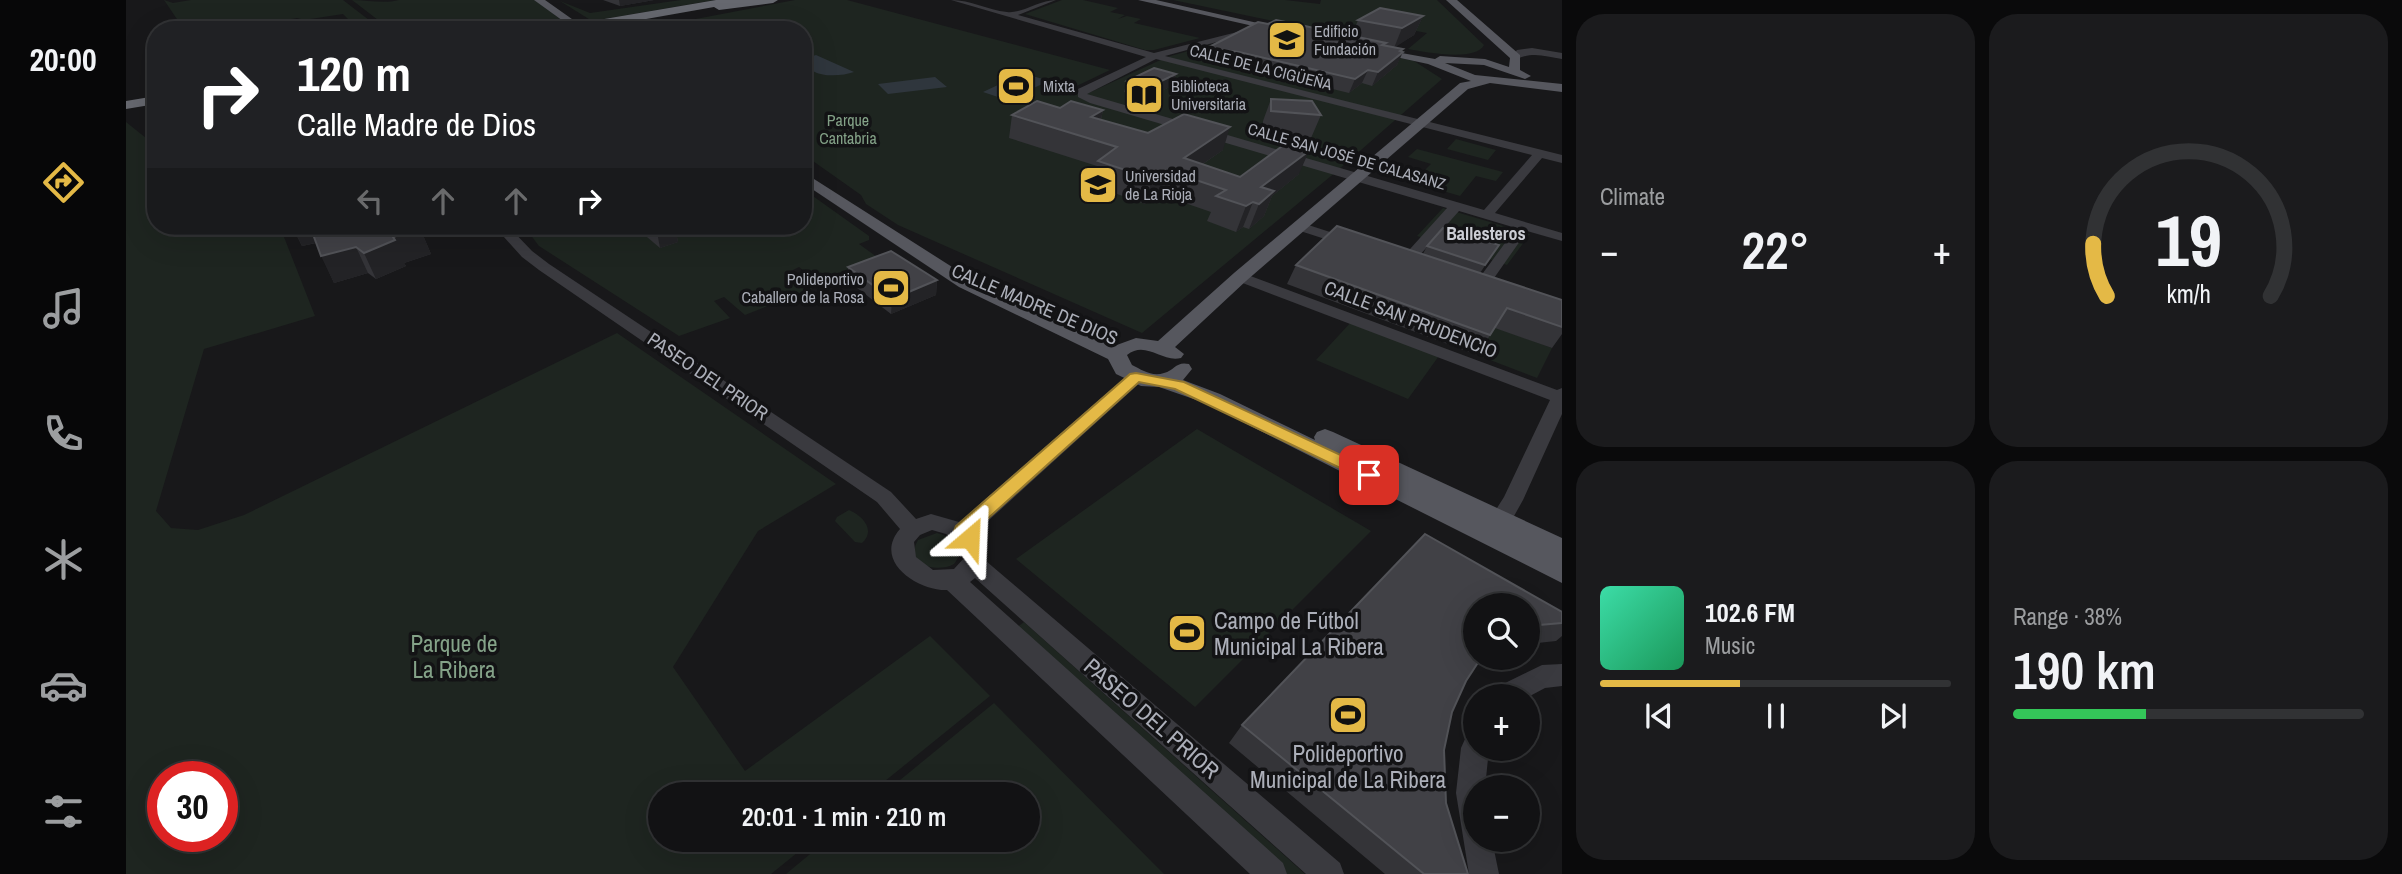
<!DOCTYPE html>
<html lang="en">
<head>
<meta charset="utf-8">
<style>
  body { margin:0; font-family:"Archivo Narrow",sans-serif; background:#1b1b1d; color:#f1f3f6; height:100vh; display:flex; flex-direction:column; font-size:26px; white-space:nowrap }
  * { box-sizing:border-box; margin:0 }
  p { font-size:23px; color:#9c9ea0 }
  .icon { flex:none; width:38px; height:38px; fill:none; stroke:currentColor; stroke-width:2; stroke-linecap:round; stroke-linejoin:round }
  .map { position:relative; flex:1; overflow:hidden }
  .panel { display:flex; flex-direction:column; gap:14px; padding:14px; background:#0a0a0b; width:840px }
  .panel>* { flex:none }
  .guide { position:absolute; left:21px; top:21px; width:665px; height:214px; border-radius:28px; box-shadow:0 7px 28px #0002,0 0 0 2px #313234; background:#202124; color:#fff; overflow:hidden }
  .fabs { position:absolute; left:1337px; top:593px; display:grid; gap:14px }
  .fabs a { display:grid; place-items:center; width:77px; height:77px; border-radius:50%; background:#121214; box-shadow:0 7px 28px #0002,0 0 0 2px #313234; font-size:35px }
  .speed { position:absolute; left:21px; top:761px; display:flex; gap:14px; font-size:35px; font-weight:700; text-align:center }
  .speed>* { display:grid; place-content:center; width:91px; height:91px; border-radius:50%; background:#121214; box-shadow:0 7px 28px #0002,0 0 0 2px #313234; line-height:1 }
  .speed .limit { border:10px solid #d22; background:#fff; color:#111 }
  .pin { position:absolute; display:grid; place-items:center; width:60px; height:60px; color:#fff; margin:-30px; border-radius:14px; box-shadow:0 4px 10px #0006 }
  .me { position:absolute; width:77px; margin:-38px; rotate:26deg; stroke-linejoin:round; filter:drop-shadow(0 0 5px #0008) }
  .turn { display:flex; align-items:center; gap:24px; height:147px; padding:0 35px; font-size:32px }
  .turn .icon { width:91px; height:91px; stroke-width:2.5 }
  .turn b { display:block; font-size:49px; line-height:60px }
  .lanes { display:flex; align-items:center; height:66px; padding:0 35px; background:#0003; justify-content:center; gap:35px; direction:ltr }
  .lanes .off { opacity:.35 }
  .big { font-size:52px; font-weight:600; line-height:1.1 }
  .panel .card { flex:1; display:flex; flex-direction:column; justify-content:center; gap:10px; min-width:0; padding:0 24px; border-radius:28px; background:#1b1b1d }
  .panel .dial { align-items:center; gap:0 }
  .dial svg { height:182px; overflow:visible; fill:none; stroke:#313234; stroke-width:7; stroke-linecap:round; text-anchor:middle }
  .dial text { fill:#f1f3f6; stroke:none }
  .song { display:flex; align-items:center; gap:21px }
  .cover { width:84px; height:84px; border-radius:10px; background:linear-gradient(135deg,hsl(160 70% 55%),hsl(150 70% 35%)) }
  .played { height:7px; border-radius:4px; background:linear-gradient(90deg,#e4b946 40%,#313234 40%) }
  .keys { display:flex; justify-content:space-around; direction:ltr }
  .heat { display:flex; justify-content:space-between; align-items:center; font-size:38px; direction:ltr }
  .charge { height:10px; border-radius:5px; background:linear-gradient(90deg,#34c759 38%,#313234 0) }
  .panel .tiles { flex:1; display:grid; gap:14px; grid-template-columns:repeat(2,1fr) }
  .trip { position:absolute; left:522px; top:782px; width:392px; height:70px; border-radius:35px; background:#121214; box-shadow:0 7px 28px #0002,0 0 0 2px #313234; font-weight:600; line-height:70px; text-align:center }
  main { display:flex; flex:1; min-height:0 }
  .tabs { display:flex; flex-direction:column; width:126px; justify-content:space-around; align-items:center; background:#070708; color:#9c9ea0 }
  .tabs .icon { width:49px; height:49px }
  .tabs .on { color:#e4b946 }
  .tabs b { font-size:32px; color:#f1f3f6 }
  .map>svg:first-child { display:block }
  .green { fill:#1e2520; fill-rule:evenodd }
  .water { fill:#2f363d }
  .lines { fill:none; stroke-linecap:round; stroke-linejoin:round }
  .minor { fill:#3a3a3f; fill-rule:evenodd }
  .major { fill:#56575e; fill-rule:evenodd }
  .highway { fill:#66686f; fill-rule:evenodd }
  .wall { fill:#343438 }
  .shaded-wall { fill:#232326 }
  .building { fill:#414146; stroke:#525358; stroke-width:2 }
  .route { fill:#e4b946; stroke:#94782e; stroke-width:2 }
  .labels { text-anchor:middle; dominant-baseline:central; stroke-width:7; stroke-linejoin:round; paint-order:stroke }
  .far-poi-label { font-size:16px; fill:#acafb9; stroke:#131315; text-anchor:start }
  .far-street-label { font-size:16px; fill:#acafb9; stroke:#131315 }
  .far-park-label { font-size:16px; fill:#84a288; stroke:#131315 }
  .far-neighbourhood-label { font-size:18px; font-weight:bold; fill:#ccced5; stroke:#131315 }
  .street-label { font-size:19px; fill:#acafb9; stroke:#131315 }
  .near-poi-label { font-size:23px; fill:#acafb9; stroke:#131315; text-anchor:start }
  .near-park-label { font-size:23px; fill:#84a288; stroke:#131315 }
  .near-street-label { font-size:23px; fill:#acafb9; stroke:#131315 }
</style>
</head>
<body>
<main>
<nav class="tabs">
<b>20:00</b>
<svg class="icon on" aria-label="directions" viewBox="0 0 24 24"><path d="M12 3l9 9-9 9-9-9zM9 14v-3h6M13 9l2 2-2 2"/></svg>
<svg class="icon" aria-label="music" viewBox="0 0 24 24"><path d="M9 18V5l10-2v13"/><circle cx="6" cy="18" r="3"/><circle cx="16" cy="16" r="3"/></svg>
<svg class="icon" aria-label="phone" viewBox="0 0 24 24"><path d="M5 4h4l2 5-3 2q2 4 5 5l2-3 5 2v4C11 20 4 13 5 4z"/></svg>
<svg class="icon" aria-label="climate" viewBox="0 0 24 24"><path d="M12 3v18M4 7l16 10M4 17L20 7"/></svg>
<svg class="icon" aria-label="car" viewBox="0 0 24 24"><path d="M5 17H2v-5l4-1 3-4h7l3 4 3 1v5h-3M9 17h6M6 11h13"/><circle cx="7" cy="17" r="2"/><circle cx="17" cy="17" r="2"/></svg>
<svg class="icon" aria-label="filters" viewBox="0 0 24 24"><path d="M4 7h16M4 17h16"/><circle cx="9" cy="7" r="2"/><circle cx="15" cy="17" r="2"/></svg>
</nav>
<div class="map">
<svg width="1436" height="874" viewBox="0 0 1436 874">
  <rect width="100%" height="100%" fill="#18181a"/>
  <path class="green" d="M38,0L47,3L65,0H217L243,20L227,24L217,14L178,20L171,18L139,24L121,22L85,28L78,24L55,25Z
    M226,0C242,0 258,4 273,0H409L442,25L415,30H265Z
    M555,0H589L466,21L434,1L464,13Z
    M669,0H721L984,70L934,94L965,92L1041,57L1141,29L1288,61L1316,79L1211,171L1016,333L772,225L740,204L735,195L677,154V30H512Z
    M936,0H957L992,8L984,12L999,15L992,19L1001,16L1015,19L1008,23L1074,38L1028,50H1019L899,14Z
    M1047,0H1159L1194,4L1195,0H1311L1358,45C1350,62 1298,52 1282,49L1301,33L1238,21L1214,35Z
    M0,122L30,146V226H202L158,237L189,316L78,349L30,511L45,528L72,530L118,515L491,333L710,484L632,531L547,667L619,771L804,636L864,696L743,794H534V840H687L645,874H0ZM37,777H96V836H37Z
    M1330,139L1370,150L1362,160L1321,149Z
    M1291,149L1377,172L1370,181L1350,176L1334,196L1287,182L1305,164L1282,157Z
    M677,189L743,236V240L733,244L758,262L697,286L673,267L665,271L687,288L619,315L598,297L588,301L604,318L553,336L413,246L398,226H677Z
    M1317,208L1404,234L1381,265L1291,236Z
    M1227,320L1315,353L1282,399L1190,360Z
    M1368,327L1426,348L1411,378L1351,355Z
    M1071,429L1245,531L1069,707L890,559Z
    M723,510C737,516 750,530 736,543L729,542L709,521L711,517Z
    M811,533C827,537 841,549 828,564C810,574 778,564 792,540Z
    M898,622L1179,874H1161L890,628Z
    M868,703L1038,874H660L701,840H901V794H757Z"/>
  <path class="water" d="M690,55L728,72C713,77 683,79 677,59Z
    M897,73L923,81L881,100L857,92Z
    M809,77L821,87L762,94L752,84Z"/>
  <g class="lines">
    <path class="minor" d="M825,0C845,0 861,10 881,12C896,14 913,0 930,0L892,15L1028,53L1131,27V31L1039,56L1436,155V163L1416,158L1369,213L1436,233V241L1401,231L1359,291H1349L1346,288L1390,228L1333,211L1285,265H1275L1273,262L1275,259L1321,208L964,103L952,97V89L1020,57ZM1030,59L1406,155L1358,210L961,94Z
      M1406,48L1436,53V59C1419,56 1405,51 1390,60L1385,57L1391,50Z
      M1173,222L1232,241L1234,244L1227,248L1168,229V223Z
      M368,226H382L406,251L423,264L765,492L790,519L805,514L833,522L1004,373H1016L1019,377L1016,381L850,532L861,550L860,561L1214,863L1218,874H1180L849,578L844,582L1157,863L1161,874H1124L821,590C792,591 746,561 774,529L751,502L413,270L396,257ZM806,530L820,534L838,548L839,557L828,569L807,570L790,557L788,542L794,535Z
      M1119,274L1431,390L1436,388V414L1397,500L1383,525L1375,527L1367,525L1364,519L1378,497L1424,400L1114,282L1111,279Z
      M1436,664V686L1419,688L1402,697L1365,696L1369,688L1416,665Z
      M1349,735V749H1363L1359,788H1349V840H1366L1373,874H1343L1330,793L1335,748L1339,739Z"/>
    <path class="major" d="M408,0H419L453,24L444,26Z
      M1012,0H1030L1163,30L1158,33Z
      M1320,0H1331L1394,55V70L1405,76L1399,79L1358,65L1319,63L1349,75L1436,84V92L1364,83L1342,89L1120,281L1049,347L1058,354L1055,358C1036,363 1020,340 1001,355L1006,365C1016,370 1026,377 1038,373C1049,370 1050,361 1063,364L1066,369L1057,380L1094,394L1189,440L1188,437L1191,432L1199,429L1207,432L1436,538V583L1079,403L1033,387L1015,386L990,374L982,359L833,287L677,183V172L845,279L988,346L1010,338L1032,341L1108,273L1334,83L1345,81L1302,64L1242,51V47L1309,59L1314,56L1359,59L1383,67L1384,58Z"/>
    <path class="highway" d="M590,0H652L647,3L593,10L588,7L458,30H431L437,26Z
      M30,96V104L0,109V101Z"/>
  </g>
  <path class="wall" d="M477,0H528L494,6Z
    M1297,16L1288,35L1268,47L1276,52L1271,65L1246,86L1236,83L1223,93L1108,65L1077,61L1081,48L1142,24L1226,36L1232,20Z
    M1050,74L1047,85L1021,99L998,92L1001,81Z
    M1145,99L1195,115L1185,138L1137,133V121Z
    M934,108L977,110L975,120L1022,133L1097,150L1077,164L1114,177L1173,174L1146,196L1138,216L1123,229L1117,227L1110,232L1081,221L1085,212L1033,194L1019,204L966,185L971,166L883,138L886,115Z
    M166,226H293L305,254L278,263L280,266L250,279L242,273L208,283L190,243L176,246Z
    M508,226H566L567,235L551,237L552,242L534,248Z
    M1373,245L1354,273L1436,300V334L1426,348L1369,328L1351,355L1161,284L1170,265L1297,254L1301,246Z
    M722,267L811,280L810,295L765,314L722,281Z
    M1299,534L1436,612V636L1430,641L1402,644V606H1349V658H1360L1350,666L1340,681L1326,712L1318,750L1320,803L1342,874H1259L1103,743L1116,725Z"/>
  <path class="shaded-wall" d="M493,0H528L494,6Z
    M1297,16L1288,35L1268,48L1276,28Z
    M1277,49L1274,54L1277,52L1271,65L1246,86L1252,72Z
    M1242,70L1236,83L1223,93L1229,79Z
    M1050,74L1047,85L1021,99L1023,87Z
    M977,110L972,133L965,117Z
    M1104,127L1097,150L1059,176L1058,158Z
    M1183,151L1173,174L1146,196L1138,216L1123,229L1133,204L1135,187Z
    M1040,170L1033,194L1019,204L1026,179Z
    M1127,202L1117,227L1110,232L1120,206Z
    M166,226H185L193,242L176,246Z
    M530,226H549L552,242L534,248Z
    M294,228L305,254L278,263L280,266L250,279L238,253L267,237Z
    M230,247L242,273L208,283L195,256Z
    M811,280L810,295L765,314L766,299Z
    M1413,625L1402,636V629Z"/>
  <path class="building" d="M1254,8L1297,16L1276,28L1232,20Z
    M1150,20L1260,43L1256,45L1277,49L1274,51L1277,52L1252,72L1242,70L1229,79L1113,52L1081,48L1132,22L1142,24Z
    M1028,68L1050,74L1023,87L1001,81Z
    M1145,99L1186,101L1195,115L1145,111Z
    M911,101L934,108L945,101L977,110L965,117L1022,133L1058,114L1104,127L1058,158L1114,177L1159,144L1183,151L1135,187L1148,191L1133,204L1127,202L1120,206L1090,196L1100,190L1040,170L1026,179L972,161L991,147L886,115Z
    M184,226H293L294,228L267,237L269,240L238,253L230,247L195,256Z
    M1211,226L1436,300V327L1381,308L1364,335L1170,265Z
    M1317,228L1373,245L1359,265L1301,246Z
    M765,251L811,280L766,299L722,267Z
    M1299,534L1436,612V623L1413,625L1402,629V606H1349V658H1355L1340,681L1326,712L1318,750L1320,803L1342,874H1298L1116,725Z"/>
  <path class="route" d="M1010,373L1058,382L1249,471L1251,475L1243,481L1237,479L1049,389L1013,382L848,531L853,538L850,543H837L828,531L830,526L1004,374Z"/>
  <defs>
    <g id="university-square" transform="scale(2.0125)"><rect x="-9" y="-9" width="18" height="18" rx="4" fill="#e4b946" stroke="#131315"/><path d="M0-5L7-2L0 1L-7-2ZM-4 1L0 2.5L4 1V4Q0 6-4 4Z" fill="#111"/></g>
    <g id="stadium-square" transform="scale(2.0125)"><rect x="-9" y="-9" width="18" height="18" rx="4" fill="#e4b946" stroke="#131315"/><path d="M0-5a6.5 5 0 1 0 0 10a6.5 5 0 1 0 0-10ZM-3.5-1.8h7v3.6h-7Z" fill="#111"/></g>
    <g id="library-square" transform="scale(2.0125)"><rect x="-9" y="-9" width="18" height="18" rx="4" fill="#e4b946" stroke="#131315"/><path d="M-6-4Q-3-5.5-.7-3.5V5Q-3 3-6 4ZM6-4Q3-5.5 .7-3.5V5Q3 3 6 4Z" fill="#111"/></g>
  </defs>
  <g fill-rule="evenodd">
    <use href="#university-square" x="1161" y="40"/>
    <use href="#stadium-square" x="890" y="86"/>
    <use href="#library-square" x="1018" y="95"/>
    <use href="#university-square" x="972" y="185"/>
    <use href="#stadium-square" x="765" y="288"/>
    <use href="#stadium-square" x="1061" y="633"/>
    <use href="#stadium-square" x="1222" y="715"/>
  </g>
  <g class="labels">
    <g class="far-poi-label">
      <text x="1188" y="31">Edificio<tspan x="1188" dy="18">Fundación</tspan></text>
      <text x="917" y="86">Mixta</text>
      <text x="1045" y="86">Biblioteca<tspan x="1045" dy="18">Universitaria</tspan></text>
      <text x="999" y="176">Universidad<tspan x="999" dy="18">de La Rioja</tspan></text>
      <text x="738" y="279" text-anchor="end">Polideportivo<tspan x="738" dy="18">Caballero de la Rosa</tspan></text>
    </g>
    <g class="far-street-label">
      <text transform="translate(1135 67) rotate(14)">CALLE DE LA CIGÜEÑA</text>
      <text transform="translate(1221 156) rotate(16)">CALLE SAN JOSÉ DE CALASANZ</text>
    </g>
    <g class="far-park-label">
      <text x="722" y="120">Parque<tspan x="722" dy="18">Cantabria</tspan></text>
    </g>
    <g class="far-neighbourhood-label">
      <text x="1360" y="233">Ballesteros</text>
    </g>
    <g class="street-label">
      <text transform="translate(909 304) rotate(23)">CALLE MADRE DE DIOS</text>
      <text transform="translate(1285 319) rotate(21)">CALLE SAN PRUDENCIO</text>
      <text transform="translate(582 376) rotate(34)">PASEO DEL PRIOR</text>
    </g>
    <g class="near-poi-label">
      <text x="1088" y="620">Campo de Fútbol<tspan x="1088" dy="26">Municipal La Ribera</tspan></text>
      <text x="1222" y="753" text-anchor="middle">Polideportivo<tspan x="1222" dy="26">Municipal de La Ribera</tspan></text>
    </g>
    <g class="near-park-label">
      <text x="328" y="643">Parque de<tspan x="328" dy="26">La Ribera</tspan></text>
    </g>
    <g class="near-street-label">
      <text transform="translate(1026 718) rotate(41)">PASEO DEL PRIOR</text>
    </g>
  </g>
</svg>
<div class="fabs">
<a><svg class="icon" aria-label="search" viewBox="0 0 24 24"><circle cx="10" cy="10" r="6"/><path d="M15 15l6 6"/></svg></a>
<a>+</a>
<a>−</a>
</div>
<div class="speed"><div class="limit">30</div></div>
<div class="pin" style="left:1243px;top:475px;background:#d93025"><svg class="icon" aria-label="arrive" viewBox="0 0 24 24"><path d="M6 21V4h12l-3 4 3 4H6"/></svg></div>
<svg class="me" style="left:844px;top:538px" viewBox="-20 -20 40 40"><path d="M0-17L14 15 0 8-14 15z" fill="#e4b946" stroke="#fff" stroke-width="4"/></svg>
<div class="trip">20:01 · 1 min · 210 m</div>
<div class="guide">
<div class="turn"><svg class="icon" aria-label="right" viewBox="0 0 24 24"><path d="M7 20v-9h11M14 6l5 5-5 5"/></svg><div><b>120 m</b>Calle Madre de Dios</div></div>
<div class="lanes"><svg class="icon off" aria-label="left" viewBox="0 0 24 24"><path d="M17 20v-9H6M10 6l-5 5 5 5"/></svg><svg class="icon off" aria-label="ahead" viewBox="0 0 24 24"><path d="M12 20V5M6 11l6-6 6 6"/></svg><svg class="icon off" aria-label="ahead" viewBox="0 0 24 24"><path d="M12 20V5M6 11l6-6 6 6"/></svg><svg class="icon" aria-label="right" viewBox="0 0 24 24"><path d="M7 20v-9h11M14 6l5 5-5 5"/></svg></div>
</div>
</div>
<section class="panel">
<div class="tiles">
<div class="card"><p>Climate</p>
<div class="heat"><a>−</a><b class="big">22°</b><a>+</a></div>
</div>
<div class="card dial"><svg viewBox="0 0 100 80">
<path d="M14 69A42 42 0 1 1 86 69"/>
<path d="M14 69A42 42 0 0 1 8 46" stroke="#e4b946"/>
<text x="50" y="56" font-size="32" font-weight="700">19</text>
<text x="50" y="72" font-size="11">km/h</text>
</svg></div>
<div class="card">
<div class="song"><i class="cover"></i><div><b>102.6 FM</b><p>Music</p></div></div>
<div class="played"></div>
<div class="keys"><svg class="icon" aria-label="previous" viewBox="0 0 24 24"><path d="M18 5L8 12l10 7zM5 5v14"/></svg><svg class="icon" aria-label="pause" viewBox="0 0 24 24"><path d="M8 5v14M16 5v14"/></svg><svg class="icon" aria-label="next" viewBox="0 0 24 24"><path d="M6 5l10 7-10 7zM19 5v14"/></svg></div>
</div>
<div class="card"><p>Range · 38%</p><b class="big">190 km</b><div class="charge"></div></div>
</div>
</section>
</main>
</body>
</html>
